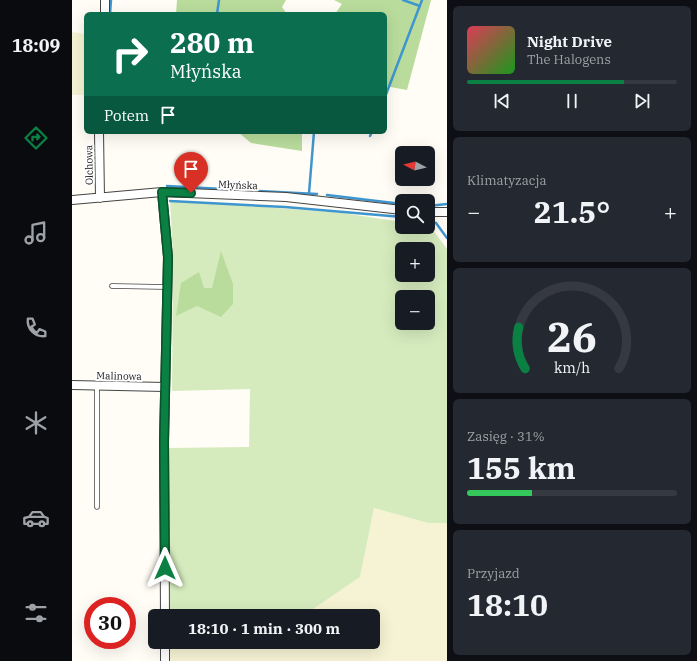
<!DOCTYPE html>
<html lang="pl">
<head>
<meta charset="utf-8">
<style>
  body { margin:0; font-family:"IBM Plex Serif",serif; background:#242831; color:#f1f3f6; height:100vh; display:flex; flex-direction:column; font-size:15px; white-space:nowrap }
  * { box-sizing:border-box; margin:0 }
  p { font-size:13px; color:#9ea1a6 }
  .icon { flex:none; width:22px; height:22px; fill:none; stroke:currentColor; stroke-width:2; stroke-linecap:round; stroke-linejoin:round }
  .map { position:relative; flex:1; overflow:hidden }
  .details { display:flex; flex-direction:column; gap:6px; padding:6px; background:#0d0f14; width:250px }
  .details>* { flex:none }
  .banner { position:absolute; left:12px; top:12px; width:303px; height:122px; border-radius:6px; box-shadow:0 4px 16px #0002; background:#0b6e4f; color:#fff; overflow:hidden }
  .needle { width:26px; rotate:277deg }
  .buttons { position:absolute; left:323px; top:146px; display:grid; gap:8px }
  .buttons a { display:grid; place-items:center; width:40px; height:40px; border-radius:6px; background:#171b24; box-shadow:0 4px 16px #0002; font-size:20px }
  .speed { position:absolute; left:12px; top:597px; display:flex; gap:8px; font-size:20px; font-weight:700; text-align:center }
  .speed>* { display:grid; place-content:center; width:52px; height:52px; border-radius:50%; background:#171b24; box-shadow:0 4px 16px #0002; line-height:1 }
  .speed .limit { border:6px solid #d22; background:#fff; color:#111 }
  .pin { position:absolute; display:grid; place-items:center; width:34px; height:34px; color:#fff; margin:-41px -17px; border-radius:50% 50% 50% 0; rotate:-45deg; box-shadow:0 0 4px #0007 }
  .pin .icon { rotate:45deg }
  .me { position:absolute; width:44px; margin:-22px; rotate:0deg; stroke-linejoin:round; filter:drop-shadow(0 0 3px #0008) }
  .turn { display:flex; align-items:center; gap:14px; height:84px; padding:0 20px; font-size:18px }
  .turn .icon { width:52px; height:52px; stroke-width:2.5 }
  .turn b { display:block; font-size:28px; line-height:34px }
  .then { display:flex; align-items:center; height:38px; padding:0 20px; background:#0003; gap:8px; font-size:15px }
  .big { font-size:30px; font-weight:700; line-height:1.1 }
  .details .widget { flex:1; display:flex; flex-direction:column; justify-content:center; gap:6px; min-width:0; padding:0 14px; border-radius:6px; background:#242831 }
  .details .dial { align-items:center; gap:0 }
  .dial svg { height:104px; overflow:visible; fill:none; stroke:#363941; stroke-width:7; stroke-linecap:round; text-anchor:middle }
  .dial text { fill:#f1f3f6; stroke:none }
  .song { display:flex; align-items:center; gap:12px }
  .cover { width:48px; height:48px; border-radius:6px; background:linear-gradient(135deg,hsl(350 70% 55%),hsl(120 70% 35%)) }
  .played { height:4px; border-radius:2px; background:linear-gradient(90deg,#0b8043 75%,#363941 75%) }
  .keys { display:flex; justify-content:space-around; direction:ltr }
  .heat { display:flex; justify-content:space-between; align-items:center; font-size:22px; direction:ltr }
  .charge { height:6px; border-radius:3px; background:linear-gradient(90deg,#34c759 31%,#363941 0) }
  .trip { position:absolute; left:76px; top:609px; width:232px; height:40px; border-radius:6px; background:#171b24; box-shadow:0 4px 16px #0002; font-weight:700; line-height:40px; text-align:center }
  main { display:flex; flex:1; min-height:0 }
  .dock { display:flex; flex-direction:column; width:72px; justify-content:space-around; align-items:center; background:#090b0e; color:#9ea1a6 }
  .dock .icon { width:28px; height:28px }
  .dock .selected { color:#0b8043 }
  .dock b { font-size:18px; color:#f1f3f6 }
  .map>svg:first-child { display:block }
  .farmland { fill:#f6f3d4 }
  .green { fill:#d5ebbd; fill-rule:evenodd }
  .forest { fill:#b9dc9c }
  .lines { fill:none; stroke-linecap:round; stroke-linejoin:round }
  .stream { stroke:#3f96cf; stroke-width:2.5 }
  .service-casing { stroke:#444; stroke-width:5.5 }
  .minor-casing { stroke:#444; stroke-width:10 }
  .service { stroke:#fff; stroke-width:4 }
  .minor { stroke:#fff; stroke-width:8 }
  .route-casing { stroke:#07532c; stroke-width:10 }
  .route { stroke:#0b8043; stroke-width:7 }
  .labels { text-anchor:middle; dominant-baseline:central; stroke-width:4; stroke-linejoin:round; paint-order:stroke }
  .street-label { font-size:10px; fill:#111; stroke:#fff }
</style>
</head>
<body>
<main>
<nav class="dock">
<b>18:09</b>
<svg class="icon selected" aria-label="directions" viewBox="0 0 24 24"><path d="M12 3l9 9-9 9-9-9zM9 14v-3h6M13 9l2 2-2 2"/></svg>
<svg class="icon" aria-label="music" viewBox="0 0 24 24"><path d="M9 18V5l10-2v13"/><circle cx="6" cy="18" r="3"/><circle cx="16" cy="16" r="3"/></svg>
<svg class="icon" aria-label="phone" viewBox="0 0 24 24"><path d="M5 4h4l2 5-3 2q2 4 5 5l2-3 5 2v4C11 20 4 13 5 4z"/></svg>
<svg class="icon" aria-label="climate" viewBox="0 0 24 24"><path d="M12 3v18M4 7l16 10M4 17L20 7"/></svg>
<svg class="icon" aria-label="car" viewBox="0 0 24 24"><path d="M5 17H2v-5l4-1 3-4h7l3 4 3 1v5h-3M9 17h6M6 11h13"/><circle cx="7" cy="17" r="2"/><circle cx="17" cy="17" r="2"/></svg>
<svg class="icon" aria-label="filters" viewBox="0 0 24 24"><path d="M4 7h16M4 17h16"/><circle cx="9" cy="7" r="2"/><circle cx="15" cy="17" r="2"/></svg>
</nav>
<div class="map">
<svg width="375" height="661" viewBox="0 0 375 661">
  <rect width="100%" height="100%" fill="#fffdf5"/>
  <path class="farmland" d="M0,32L14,34V95H0Z
    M302,508L356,523H375V661H98V642H301V616H231L288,577Z"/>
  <path class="green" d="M98,200L270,213L330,222V227L358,226L375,249V523H356L302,508L288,577L231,616H98L97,448L177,447L178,389L100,391L101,256ZM330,249H356V275H330ZM330,297H356V323H330Z"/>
  <path class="forest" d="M105,0H214L210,7L215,14H104Z
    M262,0H359L335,90L313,86V14H263L270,4Z
    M166,132H230V151L179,143Z
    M149,251L161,284V304L149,317L125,306L104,316L109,283L127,272L132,288H140Z"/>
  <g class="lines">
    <path class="stream" d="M331,0L348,6
      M38,14L39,0
      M145,14L147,0
      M313,97L350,0
      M298,136L300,132
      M95,186L245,194
      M237,193L242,132
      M255,195L330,204
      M98,201L213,207L330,217
      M356,206L375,204
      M356,221L364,223L375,238"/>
    <g class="service-casing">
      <path id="service" d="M40,286L95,287
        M25,386V507"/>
    </g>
    <g class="minor-casing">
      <path id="minor" d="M33,14V0
        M27,132L28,198
        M90,192L96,257L92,442L93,616
        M0,200L90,192L214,197L330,210
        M356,212H375
        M0,385L93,387
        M93,642V661"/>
    </g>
    <use href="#service" class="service"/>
    <use href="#minor" class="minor"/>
  </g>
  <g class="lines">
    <g class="route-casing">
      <path id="route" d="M93,568L92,442L96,257L90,192L119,193"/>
    </g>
    <use href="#route" class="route"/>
  </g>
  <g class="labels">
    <g class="street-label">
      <text transform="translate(17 165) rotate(-91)">Olchowa</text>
      <text transform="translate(166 185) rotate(2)">Młyńska</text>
      <text transform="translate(47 376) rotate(1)">Malinowa</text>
    </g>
  </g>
</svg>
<div class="buttons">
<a><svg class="needle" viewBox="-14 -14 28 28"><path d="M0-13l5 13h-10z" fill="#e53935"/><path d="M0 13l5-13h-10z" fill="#9ea1a6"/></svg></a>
<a><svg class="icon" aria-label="search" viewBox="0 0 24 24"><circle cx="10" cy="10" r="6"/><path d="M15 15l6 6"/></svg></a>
<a>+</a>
<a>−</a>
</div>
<div class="speed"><div class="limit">30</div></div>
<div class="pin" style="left:119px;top:193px;background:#d93025"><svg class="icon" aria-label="arrive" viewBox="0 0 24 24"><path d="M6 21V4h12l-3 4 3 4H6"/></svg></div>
<svg class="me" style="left:93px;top:568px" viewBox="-20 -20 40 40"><path d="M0-17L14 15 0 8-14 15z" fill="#0b8043" stroke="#fff" stroke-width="4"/></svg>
<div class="trip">18:10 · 1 min · 300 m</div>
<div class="banner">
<div class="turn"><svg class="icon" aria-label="right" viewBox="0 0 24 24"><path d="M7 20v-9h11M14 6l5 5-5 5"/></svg><div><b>280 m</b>Młyńska</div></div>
<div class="then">Potem<svg class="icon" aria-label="arrive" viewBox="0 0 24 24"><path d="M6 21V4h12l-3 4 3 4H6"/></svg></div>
</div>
</div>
<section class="details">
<div class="widget">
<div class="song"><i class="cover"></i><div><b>Night Drive</b><p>The Halogens</p></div></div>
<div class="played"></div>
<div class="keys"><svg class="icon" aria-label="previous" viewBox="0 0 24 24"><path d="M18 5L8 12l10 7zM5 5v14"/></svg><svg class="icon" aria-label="pause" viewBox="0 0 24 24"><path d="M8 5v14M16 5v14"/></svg><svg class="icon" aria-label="next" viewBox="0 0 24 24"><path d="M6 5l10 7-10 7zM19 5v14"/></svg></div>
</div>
<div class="widget"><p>Klimatyzacja</p>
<div class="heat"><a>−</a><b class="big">21.5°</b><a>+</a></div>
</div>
<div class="widget dial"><svg viewBox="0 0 100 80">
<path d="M14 69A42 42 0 1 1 86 69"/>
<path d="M14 69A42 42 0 0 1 9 37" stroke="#0b8043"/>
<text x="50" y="56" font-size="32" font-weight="700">26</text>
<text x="50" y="72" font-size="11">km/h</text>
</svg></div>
<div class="widget"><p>Zasięg · 31%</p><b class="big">155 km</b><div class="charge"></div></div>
<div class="widget"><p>Przyjazd</p><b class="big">18:10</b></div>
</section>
</main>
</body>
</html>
